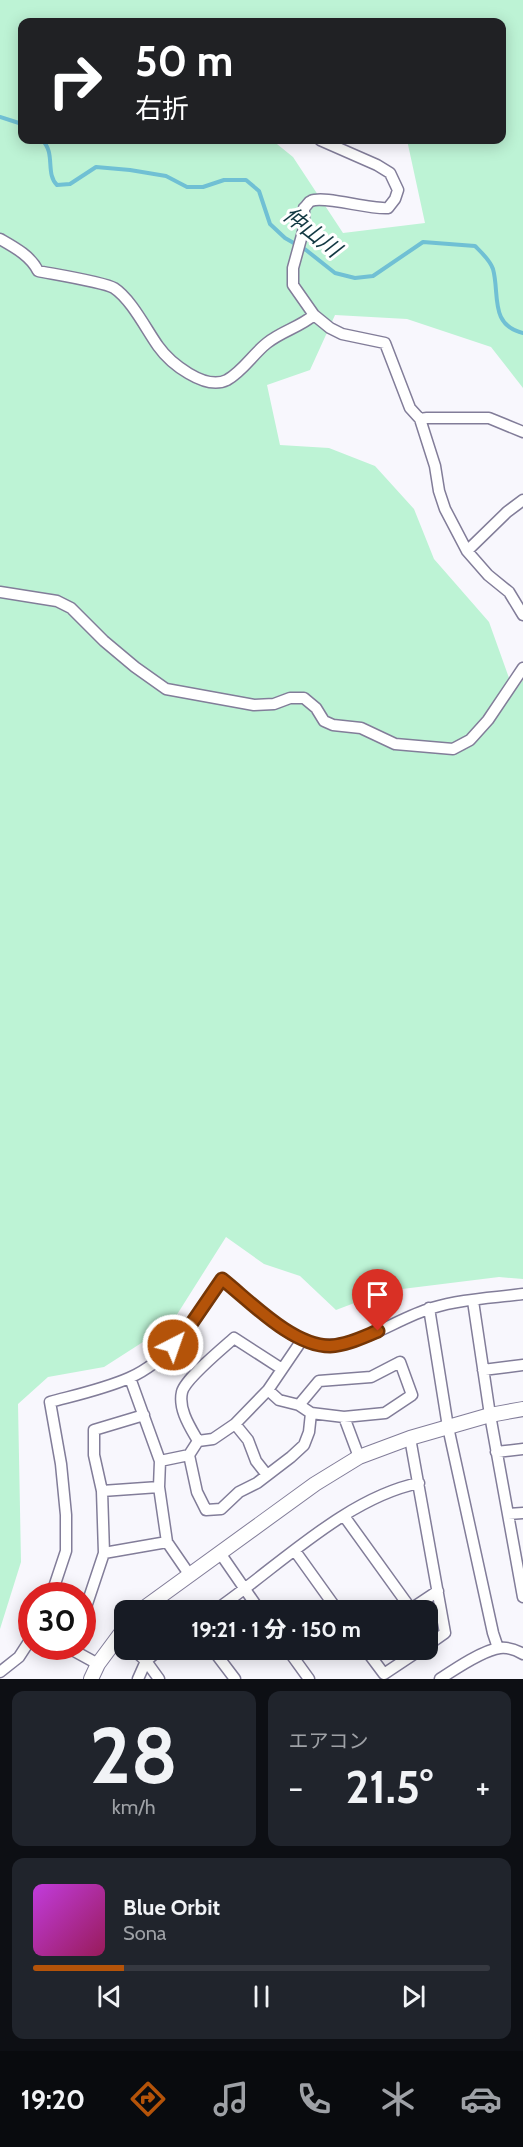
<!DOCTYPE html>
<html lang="ja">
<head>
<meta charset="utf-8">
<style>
  body { margin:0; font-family:Cabin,"Noto Sans JP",sans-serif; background:#20242c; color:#f1f3f6; height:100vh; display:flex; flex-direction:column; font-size:22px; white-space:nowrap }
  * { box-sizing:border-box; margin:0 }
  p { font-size:20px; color:#9ea1a6 }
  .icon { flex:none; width:33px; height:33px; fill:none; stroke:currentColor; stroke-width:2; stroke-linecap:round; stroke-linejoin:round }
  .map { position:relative; height:1679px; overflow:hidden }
  .drawer { display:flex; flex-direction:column; gap:12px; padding:12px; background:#0d0f14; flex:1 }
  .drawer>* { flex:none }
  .hud { position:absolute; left:18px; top:18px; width:488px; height:126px; border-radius:12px; box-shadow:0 3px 15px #0003; background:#202124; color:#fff; overflow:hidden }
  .speed { position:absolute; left:18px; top:1582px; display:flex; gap:12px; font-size:30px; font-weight:700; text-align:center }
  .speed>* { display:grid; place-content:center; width:78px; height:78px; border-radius:50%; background:#171b24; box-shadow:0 3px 15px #0003; line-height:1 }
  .speed .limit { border:9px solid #d22; background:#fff; color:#111 }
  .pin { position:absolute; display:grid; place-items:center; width:51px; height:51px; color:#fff; margin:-62px -26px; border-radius:50% 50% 50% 0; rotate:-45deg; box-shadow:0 0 6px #0007 }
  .pin .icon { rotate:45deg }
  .me { position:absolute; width:66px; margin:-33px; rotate:41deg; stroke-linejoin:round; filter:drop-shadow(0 0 4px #0008) }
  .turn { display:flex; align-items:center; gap:21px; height:126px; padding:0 18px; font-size:27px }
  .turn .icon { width:78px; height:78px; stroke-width:2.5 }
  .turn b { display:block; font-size:42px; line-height:51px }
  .big { font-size:45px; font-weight:800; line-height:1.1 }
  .drawer .card { flex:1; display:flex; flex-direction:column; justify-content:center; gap:9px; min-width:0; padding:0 21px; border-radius:12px; background:#20242c }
  .drawer .dial { align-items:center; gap:0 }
  .dial b { font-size:78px; line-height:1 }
  .song { display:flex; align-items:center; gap:18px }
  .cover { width:72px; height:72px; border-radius:9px; background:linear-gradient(135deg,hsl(290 70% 55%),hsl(330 70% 35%)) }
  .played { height:6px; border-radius:3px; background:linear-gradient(90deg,#b45309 20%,#363941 20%) }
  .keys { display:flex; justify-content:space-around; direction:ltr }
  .heat { display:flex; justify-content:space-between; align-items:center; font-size:33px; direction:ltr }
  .drawer .tiles { flex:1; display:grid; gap:12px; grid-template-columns:1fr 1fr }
  .card:last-child { grid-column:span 2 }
  .trip { position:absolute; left:114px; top:1600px; width:324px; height:60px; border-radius:12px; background:#171b24; box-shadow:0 3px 15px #0003; font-weight:800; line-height:60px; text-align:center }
  .dock { display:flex; height:96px; justify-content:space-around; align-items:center; background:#090b0e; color:#9ea1a6 }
  .dock .icon { width:42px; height:42px }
  .dock .selected { color:#b45309 }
  .dock b { font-size:27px; color:#f1f3f6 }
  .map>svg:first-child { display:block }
  .green { fill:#bdf3d5; fill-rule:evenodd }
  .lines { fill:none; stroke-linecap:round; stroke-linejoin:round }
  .stream { stroke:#70c0d4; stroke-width:4 }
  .street-casing { stroke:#827d99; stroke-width:13 }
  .secondary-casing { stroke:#827d99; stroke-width:16 }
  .street { stroke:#fff; stroke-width:10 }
  .secondary { stroke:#fff; stroke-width:14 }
  .route-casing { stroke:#753606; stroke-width:15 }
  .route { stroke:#b45309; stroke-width:10 }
  .labels { text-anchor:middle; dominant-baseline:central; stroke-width:6; stroke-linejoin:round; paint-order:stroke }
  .water-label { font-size:22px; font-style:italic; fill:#123842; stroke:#fff }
</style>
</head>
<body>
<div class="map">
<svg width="523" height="1679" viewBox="0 0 523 1679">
  <rect width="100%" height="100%" fill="#f8f7fd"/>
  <path class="green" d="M0,0H523V388L491,347L407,319L335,315L310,370L267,385L280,445L329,448L375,466L414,509L434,559L489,622L514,692L523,680V1279L499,1277L386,1291L336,1310L300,1276L264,1264L226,1237L171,1324L104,1367L48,1377L18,1404L21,1562L0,1629ZM273,21L274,22H501V140H407L425,223L343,233L293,157L272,140H22V22H254Z"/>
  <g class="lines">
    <path class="stream" d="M0,117L22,124
      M42,140C56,153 45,173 57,185L70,184L96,167L130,170L166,176L187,187H203L224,180H246L259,191L270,224L285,238L306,250L335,273L355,278L373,276L423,242L475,246C482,253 490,260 493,269C500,294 489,325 523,333"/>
    <g class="street-casing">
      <path id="street" d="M320,140L377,165L390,173L398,190L395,199L388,208C370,210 324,195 311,201C308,202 307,206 304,208V228L293,268V285L314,315L330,328L342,334L385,343L410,408L420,419L435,466L439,491L445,509L467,551L488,575L509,592L523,615
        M0,239C14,247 31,256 38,271C53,274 104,282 114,288C131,299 146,329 158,346C170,363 205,391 227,380C243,371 253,354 267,343C282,331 300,327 314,315
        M420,419L427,418H489L523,432
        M467,551L507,512L523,500
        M0,592L57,601L71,608L104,641L135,667L166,689L254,705L274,704L290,698H304L316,708L324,721L333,725L361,728L395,744L453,749L470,740L488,720L523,668
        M473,1301L490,1415L523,1597
        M429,1308L448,1427L493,1633L498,1648
        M483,1370L523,1365
        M130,1378L160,1461L159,1487L167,1542L189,1574
        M268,1390L279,1400L299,1405L311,1413L344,1417L385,1413L412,1395L400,1362L371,1377L319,1381L299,1405
        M344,1417L359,1457
        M235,1424L248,1440L256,1461L267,1475
        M410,1438L445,1633L428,1645
        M198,1441C190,1427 178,1409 182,1392C185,1379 223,1348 234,1338L282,1369
        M496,1452L523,1449
        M189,1455L197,1492L206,1510L221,1509L239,1492L257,1483L291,1457L304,1445L309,1432L311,1413
        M160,1461L189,1455L198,1441L213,1439L235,1424L268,1390L302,1340
        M102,1491L159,1487
        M508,1514L523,1513
        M344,1516L411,1609L438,1591
        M295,1551L338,1611
        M104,1553L167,1542
        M220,1553L260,1611
        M51,1596L66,1551V1515L61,1464L50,1402C76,1395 104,1389 129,1378C172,1359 197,1317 222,1279C243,1296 279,1330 302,1340C348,1359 390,1320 432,1308C461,1299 493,1298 523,1294
        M82,1605L86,1607L104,1553L102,1491L94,1455V1430L144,1415
        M214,1611C276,1569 345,1498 419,1483
        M67,1647L98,1664
        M134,1650L146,1661L159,1679
        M213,1650L235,1679
        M288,1650L309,1679
        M366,1650L384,1674L420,1650
        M0,1672L19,1657L32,1637
        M138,1679L146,1661L159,1650
        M440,1679C455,1669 483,1650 500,1648C508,1647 516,1650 523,1654"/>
    </g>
    <g class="secondary-casing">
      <path id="secondary" d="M140,1611L315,1484L359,1457L410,1438L490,1415L523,1409
        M91,1679L98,1664L124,1629"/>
    </g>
    <use href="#street" class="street"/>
    <use href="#secondary" class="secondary"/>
  </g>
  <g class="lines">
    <g class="route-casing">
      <path id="route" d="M173,1345L185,1333L222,1279C250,1301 292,1346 330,1346C347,1345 363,1337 378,1331"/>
    </g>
    <use href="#route" class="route"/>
  </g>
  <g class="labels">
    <g class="water-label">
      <text transform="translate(312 232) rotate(38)">仲山川</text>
    </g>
  </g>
</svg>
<div class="speed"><div class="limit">30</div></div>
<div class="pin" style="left:378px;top:1331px;background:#d93025"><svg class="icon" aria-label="arrive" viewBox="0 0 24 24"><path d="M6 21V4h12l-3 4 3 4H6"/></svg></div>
<svg class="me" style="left:173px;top:1345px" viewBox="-20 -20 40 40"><circle r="17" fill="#b45309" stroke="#fff" stroke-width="3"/><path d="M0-11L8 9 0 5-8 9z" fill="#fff"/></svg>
<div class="trip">19:21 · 1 分 · 150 m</div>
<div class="hud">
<div class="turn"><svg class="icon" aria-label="right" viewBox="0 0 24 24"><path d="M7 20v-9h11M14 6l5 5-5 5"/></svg><div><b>50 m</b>右折</div></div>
</div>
</div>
<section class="drawer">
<div class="tiles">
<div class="card dial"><b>28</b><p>km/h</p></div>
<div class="card"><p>エアコン</p>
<div class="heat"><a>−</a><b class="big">21.5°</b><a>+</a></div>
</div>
<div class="card">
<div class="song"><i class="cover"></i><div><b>Blue Orbit</b><p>Sona</p></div></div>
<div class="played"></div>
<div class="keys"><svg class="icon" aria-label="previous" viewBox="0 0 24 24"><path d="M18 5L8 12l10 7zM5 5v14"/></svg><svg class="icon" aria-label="pause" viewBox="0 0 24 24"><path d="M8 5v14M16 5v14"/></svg><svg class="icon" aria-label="next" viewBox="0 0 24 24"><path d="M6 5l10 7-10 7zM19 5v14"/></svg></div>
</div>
</div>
</section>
<nav class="dock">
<b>19:20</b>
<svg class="icon selected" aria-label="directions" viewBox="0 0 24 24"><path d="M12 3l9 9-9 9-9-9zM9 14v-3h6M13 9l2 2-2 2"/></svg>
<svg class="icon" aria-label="music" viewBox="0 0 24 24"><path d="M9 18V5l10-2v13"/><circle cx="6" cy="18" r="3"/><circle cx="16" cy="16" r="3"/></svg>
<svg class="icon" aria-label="phone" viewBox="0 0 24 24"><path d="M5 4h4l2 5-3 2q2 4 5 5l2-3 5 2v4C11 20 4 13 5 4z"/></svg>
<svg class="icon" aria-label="climate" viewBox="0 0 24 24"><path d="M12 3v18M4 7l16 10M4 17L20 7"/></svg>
<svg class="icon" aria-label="car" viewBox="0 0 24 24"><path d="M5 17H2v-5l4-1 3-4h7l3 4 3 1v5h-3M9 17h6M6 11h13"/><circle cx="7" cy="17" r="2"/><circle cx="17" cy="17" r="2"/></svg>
</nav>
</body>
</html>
